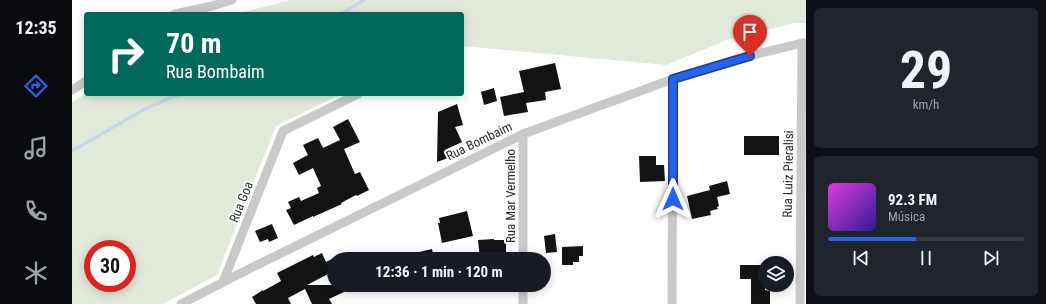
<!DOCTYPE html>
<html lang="pt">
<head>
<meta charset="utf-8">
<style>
  body { margin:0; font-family:"Roboto Condensed",sans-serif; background:#20242c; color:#f1f3f6; height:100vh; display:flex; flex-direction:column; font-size:15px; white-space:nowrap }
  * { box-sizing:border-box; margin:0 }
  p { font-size:13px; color:#9ea1a6 }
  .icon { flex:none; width:22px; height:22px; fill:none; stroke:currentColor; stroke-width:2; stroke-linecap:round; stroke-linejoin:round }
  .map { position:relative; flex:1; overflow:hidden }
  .details { display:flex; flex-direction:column; gap:8px; padding:8px; background:#0d0f14; width:240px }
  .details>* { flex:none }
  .banner { position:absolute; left:12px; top:12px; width:380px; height:84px; border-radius:4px; box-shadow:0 2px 10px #0003; background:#00695c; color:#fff; overflow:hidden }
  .buttons { position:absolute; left:686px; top:256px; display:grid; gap:8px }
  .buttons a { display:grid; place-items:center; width:36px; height:36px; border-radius:50%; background:#171b24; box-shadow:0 2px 10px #0003; font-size:20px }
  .speed { position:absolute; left:12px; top:240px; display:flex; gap:8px; font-size:20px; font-weight:700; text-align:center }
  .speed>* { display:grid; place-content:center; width:52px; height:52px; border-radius:50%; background:#171b24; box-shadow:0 2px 10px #0003; line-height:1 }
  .speed .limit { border:6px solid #d22; background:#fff; color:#111 }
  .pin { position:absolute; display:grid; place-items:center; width:34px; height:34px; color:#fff; margin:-41px -17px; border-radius:50% 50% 50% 0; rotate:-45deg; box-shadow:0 0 4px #0007 }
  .pin .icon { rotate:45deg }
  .me { position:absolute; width:44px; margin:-22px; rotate:0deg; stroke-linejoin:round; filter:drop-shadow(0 0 3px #0008) }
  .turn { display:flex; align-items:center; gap:14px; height:84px; padding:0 16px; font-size:18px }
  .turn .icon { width:52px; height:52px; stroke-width:2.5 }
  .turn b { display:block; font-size:28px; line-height:34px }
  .details .card { flex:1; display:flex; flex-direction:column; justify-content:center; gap:6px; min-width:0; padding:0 14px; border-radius:6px; background:#20242c }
  .details .dial { align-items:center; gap:0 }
  .dial b { font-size:52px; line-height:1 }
  .song { display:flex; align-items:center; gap:12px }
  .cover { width:48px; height:48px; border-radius:6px; background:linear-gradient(135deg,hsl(300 70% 55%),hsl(250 70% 35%)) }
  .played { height:4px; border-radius:2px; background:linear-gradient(90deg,#2563eb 45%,#363941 45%) }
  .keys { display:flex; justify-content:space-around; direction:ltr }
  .trip { position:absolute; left:255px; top:252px; width:224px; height:40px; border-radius:20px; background:#171b24; box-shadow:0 2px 10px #0003; font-weight:700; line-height:40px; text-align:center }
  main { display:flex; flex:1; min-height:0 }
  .dock { display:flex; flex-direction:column; width:72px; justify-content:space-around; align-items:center; background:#090b0e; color:#9ea1a6 }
  .dock .icon { width:28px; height:28px }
  .dock .on { color:#2563eb }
  .dock b { font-size:18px; color:#f1f3f6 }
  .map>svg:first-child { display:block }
  .green { fill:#e1eada; fill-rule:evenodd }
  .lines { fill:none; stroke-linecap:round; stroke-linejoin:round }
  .stream { stroke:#c6d9ea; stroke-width:3.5 }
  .building { fill:#131313 }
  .minor { stroke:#c9c9c9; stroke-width:9 }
  .route-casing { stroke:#184099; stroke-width:10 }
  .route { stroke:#2563eb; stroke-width:7 }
  .labels { text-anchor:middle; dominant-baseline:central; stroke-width:4; stroke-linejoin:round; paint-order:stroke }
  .street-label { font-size:13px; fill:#2c2c2c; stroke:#fff }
</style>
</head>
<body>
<main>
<nav class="dock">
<b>12:35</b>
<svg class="icon on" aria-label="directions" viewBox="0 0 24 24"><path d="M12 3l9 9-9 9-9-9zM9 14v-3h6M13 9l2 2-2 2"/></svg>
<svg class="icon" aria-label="music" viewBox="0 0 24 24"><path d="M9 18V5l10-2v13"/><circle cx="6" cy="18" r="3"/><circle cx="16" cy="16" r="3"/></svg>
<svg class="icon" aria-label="phone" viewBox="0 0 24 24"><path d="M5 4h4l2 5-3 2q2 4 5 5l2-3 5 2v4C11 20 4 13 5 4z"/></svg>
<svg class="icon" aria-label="climate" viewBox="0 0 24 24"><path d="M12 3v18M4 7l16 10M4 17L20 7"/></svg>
</nav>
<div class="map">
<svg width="734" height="304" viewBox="0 0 734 304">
  <rect width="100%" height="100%" fill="#fff"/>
  <path class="green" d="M218,0H734V23H722L655,40L594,65L390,46V14H164Z
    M14,94H269L204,126L145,275L91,304H0V102ZM21,249H55V283H21Z"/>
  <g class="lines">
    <path class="stream" d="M269,14L292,0
      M0,151L73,109L108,94"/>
  </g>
  <path class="building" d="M483,63L489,89L473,92L474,100L454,103L456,112L432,116L428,97L452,92L447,71Z
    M422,88L425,101L412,105L409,92Z
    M385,104L391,125L383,127L390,142L373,150L376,158L365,162L366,112Z
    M276,119L288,142L272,149L283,174L288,172L297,190L285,196L284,195L269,203L270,204L241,217V216L222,225L214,210L219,208L216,202L227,197L229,201L247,193L245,188L249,186L241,168L227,175L221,163L236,155L231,145L246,138L251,148L268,140L261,127Z
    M672,136H707V155H672Z
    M567,156H584V165H592L593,181L568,182Z
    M655,181L658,194L645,197L647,206L645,207L646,209L638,211L639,215L620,219L615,196L638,190L637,186Z
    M395,211L401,236L370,243L366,223H368L367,218Z
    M200,224L206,238L197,242L196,239L188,242L183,231Z
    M483,234L485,252L474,253L472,236Z
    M422,239V240H434V259H408L406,240Z
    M511,246V256H507V262H501V265H490V247Z
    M360,249L362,259H335L334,255Z
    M250,253L254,262L262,258V271L235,285H269L272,292L257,299L260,304H240L233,289L216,298L219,304H184L180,297L191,290V291L209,281L205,273L241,255L242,257Z
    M668,265H693V290L698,291V304H679V279H668Z"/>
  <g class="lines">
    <path class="minor" d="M103,14L140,6L160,0
      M0,90L14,81
      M451,134V259
      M151,282L211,131L286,94
      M451,285V304
      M109,304L169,273L451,134L601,79L665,59L730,43H734
      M600,304L601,79
      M728,304L730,43"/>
  </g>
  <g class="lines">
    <g class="route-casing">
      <path id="route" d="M601,199V79L678,56"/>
    </g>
    <use href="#route" class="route"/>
  </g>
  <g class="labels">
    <g class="street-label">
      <text transform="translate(407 141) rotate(-26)">Rua Bombaim</text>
      <text transform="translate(716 174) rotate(-89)">Rua Luiz Pieralisi</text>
      <text transform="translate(438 196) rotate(-90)">Rua Mar Vermelho</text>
      <text transform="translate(169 202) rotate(-68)">Rua Goa</text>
    </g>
  </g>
</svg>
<div class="buttons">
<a><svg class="icon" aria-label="layers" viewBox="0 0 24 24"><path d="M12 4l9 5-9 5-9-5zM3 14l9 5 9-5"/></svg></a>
</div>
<div class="speed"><div class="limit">30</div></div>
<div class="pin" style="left:678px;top:56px;background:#d93025"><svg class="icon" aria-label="arrive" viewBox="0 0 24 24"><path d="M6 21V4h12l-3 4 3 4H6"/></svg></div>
<svg class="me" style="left:601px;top:199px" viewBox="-20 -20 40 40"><path d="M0-17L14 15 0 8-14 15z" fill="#2563eb" stroke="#fff" stroke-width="4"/></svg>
<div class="trip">12:36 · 1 min · 120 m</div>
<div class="banner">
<div class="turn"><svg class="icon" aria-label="right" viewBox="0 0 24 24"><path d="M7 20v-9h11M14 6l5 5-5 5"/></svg><div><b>70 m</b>Rua Bombaim</div></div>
</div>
</div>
<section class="details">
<div class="card dial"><b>29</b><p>km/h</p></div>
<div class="card">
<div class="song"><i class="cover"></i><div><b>92.3 FM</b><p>Música</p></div></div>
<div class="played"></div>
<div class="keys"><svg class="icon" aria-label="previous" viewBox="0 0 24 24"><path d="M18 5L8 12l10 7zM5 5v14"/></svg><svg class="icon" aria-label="pause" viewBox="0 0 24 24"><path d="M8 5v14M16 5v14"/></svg><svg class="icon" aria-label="next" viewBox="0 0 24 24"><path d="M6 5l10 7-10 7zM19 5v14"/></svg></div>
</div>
</section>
</main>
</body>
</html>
